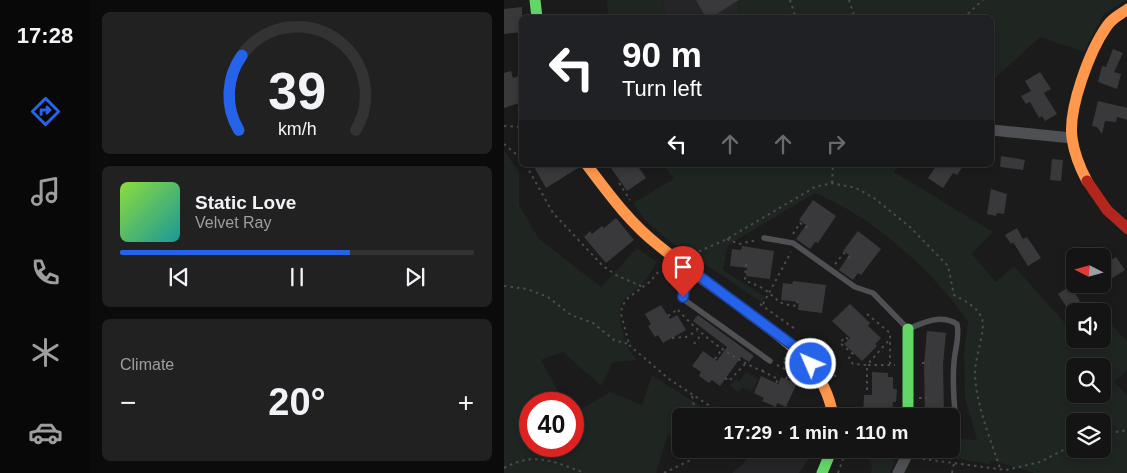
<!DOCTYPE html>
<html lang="en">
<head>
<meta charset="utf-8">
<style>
  body { margin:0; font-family:Arial,sans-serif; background:#212122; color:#f1f3f6; height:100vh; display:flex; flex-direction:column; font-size:19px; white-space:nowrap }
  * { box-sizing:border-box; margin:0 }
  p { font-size:16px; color:#9d9ea0 }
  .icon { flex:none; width:28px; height:28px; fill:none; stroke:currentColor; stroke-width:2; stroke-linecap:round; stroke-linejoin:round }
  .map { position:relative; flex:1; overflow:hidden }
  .side { display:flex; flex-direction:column; gap:12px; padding:12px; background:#0b0b0b; width:414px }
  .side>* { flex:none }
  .hud { position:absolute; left:15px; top:15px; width:475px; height:152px; border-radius:8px; box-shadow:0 2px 8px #0003,0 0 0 1px #333334; background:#202124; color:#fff; overflow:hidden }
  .needle { width:32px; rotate:276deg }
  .fabs { position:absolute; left:562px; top:248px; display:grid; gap:10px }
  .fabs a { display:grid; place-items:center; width:45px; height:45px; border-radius:8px; background:#141414; box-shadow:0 2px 8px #0003,0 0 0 1px #333334; font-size:25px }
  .speed { position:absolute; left:15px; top:392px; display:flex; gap:10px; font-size:25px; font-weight:700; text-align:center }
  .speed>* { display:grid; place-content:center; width:65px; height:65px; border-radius:50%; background:#141414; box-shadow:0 2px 8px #0003,0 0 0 1px #333334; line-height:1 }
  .speed .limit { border:8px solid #d22; background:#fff; color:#111 }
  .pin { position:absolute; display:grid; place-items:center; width:42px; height:42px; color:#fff; margin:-51px -21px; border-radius:50% 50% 50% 0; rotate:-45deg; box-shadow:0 0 5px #0007 }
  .pin .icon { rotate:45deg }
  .me { position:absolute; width:55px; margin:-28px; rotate:315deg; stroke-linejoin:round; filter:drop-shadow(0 0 4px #0008) }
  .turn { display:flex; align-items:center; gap:18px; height:105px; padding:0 20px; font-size:22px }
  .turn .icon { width:65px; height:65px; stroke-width:2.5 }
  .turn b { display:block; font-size:35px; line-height:42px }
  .lanes { display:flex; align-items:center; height:48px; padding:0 20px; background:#0003; justify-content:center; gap:25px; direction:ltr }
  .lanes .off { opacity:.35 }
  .big { font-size:38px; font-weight:700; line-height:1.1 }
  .side .tile { flex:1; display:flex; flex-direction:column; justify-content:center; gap:8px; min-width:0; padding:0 18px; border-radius:8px; background:#212122 }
  .side .dial { align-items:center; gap:0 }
  .dial svg { height:130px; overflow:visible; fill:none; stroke:#333334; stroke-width:7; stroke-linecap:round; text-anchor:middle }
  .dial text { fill:#f1f3f6; stroke:none }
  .song { display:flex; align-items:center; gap:15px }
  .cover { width:60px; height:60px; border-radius:8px; background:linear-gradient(135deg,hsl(90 70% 55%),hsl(180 70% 35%)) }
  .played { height:5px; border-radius:2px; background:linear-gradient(90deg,#2563eb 65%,#333334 65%) }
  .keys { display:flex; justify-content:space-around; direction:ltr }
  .heat { display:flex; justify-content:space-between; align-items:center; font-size:28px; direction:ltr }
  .trip { position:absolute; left:168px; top:408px; width:288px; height:50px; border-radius:8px; background:#141414; box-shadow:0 2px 8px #0003,0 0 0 1px #333334; font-weight:700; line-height:50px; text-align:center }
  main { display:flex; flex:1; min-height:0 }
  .dock { display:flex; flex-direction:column; width:90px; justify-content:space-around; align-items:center; background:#080808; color:#9d9ea0 }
  .dock .icon { width:35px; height:35px }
  .dock .current { color:#2563eb }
  .dock b { font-size:22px; color:#f1f3f6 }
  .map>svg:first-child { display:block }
  .built { fill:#252528 }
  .green { fill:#1f2521; fill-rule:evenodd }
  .building { fill:#39393b }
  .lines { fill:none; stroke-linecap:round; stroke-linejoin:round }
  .path { stroke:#4b4c4f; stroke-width:2; stroke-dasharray:2.5 4; stroke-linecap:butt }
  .lane { stroke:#4f5054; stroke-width:5.5 }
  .street { stroke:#4f5054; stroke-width:11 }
  .fast { stroke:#63d668; stroke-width:11 }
  .slow { stroke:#ff974d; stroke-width:11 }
  .jam { stroke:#b3261e; stroke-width:11 }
  .route-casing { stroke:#184099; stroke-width:12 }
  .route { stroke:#2563eb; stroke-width:9 }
</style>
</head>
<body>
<main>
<nav class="dock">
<b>17:28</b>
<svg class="icon current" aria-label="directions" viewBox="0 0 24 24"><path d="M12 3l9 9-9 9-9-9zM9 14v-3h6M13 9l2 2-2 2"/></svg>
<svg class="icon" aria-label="music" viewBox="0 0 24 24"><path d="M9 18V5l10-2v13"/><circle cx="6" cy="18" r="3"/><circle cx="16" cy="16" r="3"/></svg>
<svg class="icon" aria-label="phone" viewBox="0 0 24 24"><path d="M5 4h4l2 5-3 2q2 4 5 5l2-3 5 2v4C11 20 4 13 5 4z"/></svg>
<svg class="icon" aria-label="climate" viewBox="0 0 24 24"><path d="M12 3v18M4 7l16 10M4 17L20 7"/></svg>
<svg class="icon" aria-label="car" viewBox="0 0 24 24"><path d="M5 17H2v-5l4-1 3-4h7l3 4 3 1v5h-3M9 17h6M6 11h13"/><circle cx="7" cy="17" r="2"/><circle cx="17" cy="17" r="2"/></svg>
</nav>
<section class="side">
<div class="tile dial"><svg viewBox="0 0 100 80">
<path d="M14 69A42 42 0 1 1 86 69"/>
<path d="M14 69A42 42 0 0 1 16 23" stroke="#2563eb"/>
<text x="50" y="56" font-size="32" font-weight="700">39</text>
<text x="50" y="72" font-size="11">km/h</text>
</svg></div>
<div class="tile">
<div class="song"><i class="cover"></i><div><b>Static Love</b><p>Velvet Ray</p></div></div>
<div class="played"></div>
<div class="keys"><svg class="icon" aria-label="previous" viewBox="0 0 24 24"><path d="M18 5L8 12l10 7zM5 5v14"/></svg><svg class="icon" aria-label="pause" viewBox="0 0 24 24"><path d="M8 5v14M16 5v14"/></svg><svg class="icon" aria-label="next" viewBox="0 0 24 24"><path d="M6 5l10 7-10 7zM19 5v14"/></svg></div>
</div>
<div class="tile"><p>Climate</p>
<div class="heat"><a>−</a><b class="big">20°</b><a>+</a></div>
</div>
</section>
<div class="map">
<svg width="624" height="473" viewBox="0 0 624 473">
  <rect width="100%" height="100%" fill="#1b1b1b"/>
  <path class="built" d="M159,0H237L233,3L235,17H161Z
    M249,449H305L309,452L295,473H228L241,462Z"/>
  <path class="green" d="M103,0H159L161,17H104Z
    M237,0H622L599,15L580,52L536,37L488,81V18L235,17L233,3Z
    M0,150L15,172V205L35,239L97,287L133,248L153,262C149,268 145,276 140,282C122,301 110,297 118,329C121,342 124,350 133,360L109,362L97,386L59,352L37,360L61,404H26V446H69V414L106,392L138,405L148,375L211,416H176V430L163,437L152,473H0Z
    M160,165H394L390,172L489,232L468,254L492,282L510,266L568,331L571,328V339H599V311H594L598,308L613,331L623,341V370L610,382L623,395V473H530L487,460L485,464L448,458C455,453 458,447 455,439L473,440L461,397L460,354L464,321C427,270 370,217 311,193L224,245L219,270L261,297L258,302C243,294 230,283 216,274C188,256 146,233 129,203L170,179ZM571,366H599V394H571ZM571,421H599V449H571Z
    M242,372L254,379L248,392L239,388L234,392L226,386L232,379L235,382Z
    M357,449H363L390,460V464L386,473H367L368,467L365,460L354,458L352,454Z"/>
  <path class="building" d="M192,0H235L206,18H202Z
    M18,7V32L0,34V9Z
    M609,49L619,53L610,72L617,74L613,89L594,82L598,66L602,67Z
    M7,71L9,78L18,75V102L0,108V73Z
    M536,72L547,89L540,93L553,114L541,121L538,116L535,118L526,102L522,104L517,96L527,91L521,81Z
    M594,101L624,108V120L613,117L612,122L601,121L598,134L593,127L588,126Z
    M497,156L521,160L519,170L496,167Z
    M548,159L559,160L557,181L546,180Z
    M29,165H74V168L42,188Z
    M105,165H133L142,178L123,191Z
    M433,165H460L453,175L449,173L439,188L424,178Z
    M487,189L503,194L500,214L493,213L492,216L483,214Z
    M309,200L332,216L314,243L311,242L306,249L292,239L302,225L295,220Z
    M112,218L130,240L102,263L80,237L86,231L88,234L98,226L100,228Z
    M513,228L519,239L523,237L537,258L524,266L509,242L507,244L501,235Z
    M354,231L377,249L357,275L354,273L349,280L335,270L345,255L339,251Z
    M238,246L270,251L266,279L242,276L243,268L226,266L228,249L237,250Z
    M612,257L621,270L599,284V265Z
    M289,281L322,285L318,313L294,310L295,302L277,300L279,283L288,284Z
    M566,286L576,301L564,309L554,294Z
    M346,304L366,323L364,326L377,338L371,344L373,346L358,361L340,344L346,338L328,321Z
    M157,305L166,319L173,315L182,330L159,343L154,335L151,337L144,326L147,324L141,314Z
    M194,315L250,356L245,362L237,357L216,386L208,380L205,383L195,376L197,372L188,366L199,351L213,361L223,347L189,321Z
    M423,331L442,333L439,364L440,416H421L420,364Z
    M368,372L384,373V377H389V389H393L392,402H389L388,416H359L360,395H368Z
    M257,376L274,384L277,377L293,383L282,407L273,403L272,407L258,401L260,398L250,393Z"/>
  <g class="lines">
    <path class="path" d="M286,0L292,18
      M345,0L351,18
      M459,18L479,0
      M0,126L18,127
      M0,144L18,159
      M22,165L49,213L99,266L112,275L139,287
      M115,183L126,200
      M328,183L329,165
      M289,234L296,223L304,228
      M223,239L235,244L253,240
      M189,254L223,239L311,187L328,183L352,188L370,198L406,227L444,266L450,295C460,300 474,307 478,319C482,331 470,359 471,376C473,407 486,438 496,468
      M242,264L241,280C248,284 259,287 265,293C278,303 274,304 293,306L294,298
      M331,264L340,253L347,259
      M0,286L23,289L44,297L67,315L89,323L110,340L125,344L117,314L118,306L124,298L147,281L152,274L156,271L169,273
      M256,304L291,329
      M259,304L287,252
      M174,310C198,336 225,357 258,371L261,368
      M363,314L386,333V366
      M164,316L174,309
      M168,338L182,337L193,331
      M344,339L341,337L336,343L349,354L345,358L349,364L363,365L386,339
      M190,344L197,335
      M307,344L328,368L332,378
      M125,345L165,379L221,416
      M211,359L218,349
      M418,363H425
      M273,365L285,371
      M258,371L274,379L272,383
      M221,378L225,381L241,364
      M282,379L287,368L278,360L284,357
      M363,390V365H391
      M188,396L192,416
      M415,398H423
      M599,434L624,430
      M371,449L390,456
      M340,451L350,449
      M412,458L502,470L536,462L571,444
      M0,468C31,451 50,462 81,473
      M160,473L189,459L192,449
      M334,473L340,456
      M448,473L450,463"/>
    <path class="lane" d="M260,238L289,243L351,287L369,293L404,329C421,322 436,314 453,324C456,338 451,348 450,362C448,383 450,403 452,424
      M191,273L180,291L179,297L182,301L266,361"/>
    <path class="street" d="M488,130L568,138
      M394,473L402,457V449"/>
    <path class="fast" d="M31,0L33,18
      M404,329V416
      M318,473L328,449"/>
    <path class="slow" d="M83,165C105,194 125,222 154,245C182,268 213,289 242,311C281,340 321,365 329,416
      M583,181C576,168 570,152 568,138C564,108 586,50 603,26C608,18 617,14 624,9"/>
    <path class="jam" d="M583,181L603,210L624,229"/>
  </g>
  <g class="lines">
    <g class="route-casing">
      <path id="route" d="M179,297L180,290L191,273L291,347L307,364"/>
    </g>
    <use href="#route" class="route"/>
  </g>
</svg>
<div class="fabs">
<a><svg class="needle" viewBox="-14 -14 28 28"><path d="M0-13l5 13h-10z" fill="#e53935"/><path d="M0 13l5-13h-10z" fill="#9d9ea0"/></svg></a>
<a><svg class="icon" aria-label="sound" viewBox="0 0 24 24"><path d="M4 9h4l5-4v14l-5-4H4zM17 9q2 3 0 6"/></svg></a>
<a><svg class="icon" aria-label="search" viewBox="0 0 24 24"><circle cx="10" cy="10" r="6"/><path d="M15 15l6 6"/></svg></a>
<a><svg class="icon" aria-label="layers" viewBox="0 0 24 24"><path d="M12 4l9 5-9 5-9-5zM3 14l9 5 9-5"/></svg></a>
</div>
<div class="speed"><div class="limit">40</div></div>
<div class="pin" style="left:179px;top:297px;background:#d93025"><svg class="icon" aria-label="arrive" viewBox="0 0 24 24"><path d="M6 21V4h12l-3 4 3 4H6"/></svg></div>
<svg class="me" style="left:307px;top:364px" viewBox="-20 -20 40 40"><circle r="17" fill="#2563eb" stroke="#fff" stroke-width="3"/><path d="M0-11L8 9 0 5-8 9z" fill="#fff"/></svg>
<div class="trip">17:29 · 1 min · 110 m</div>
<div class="hud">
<div class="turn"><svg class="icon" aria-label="left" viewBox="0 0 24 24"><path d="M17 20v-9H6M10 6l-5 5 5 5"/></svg><div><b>90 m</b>Turn left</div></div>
<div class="lanes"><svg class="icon" aria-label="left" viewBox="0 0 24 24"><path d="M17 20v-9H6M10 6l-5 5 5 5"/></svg><svg class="icon off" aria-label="ahead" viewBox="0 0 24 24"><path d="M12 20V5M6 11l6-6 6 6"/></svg><svg class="icon off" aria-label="ahead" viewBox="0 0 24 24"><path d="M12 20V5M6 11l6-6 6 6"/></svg><svg class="icon off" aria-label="right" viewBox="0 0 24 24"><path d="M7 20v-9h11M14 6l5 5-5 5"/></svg></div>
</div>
</div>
</main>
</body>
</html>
